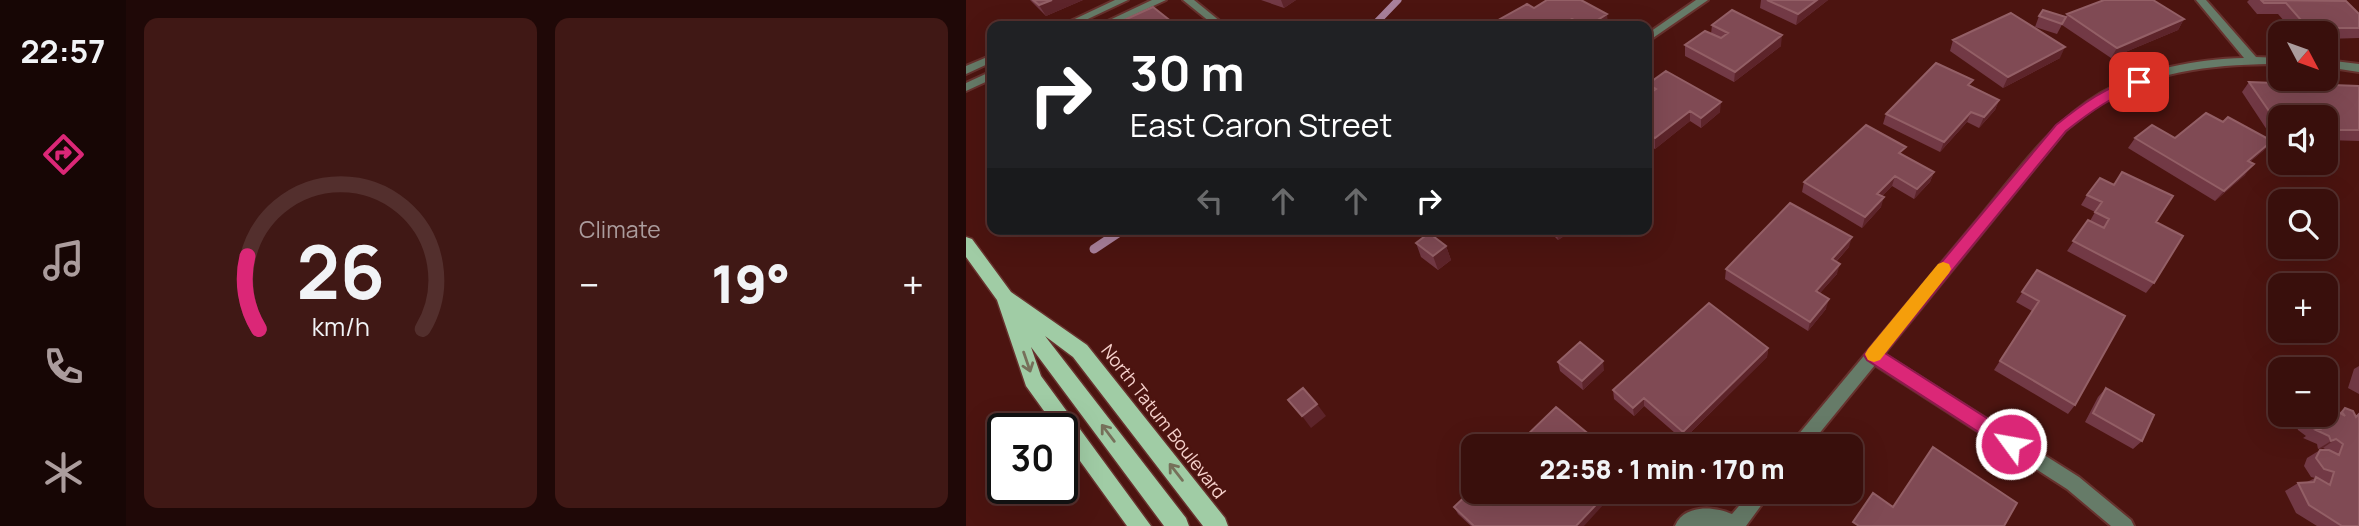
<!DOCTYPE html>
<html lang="en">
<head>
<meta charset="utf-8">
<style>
  body { margin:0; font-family:Manrope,sans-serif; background:#401815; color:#f1f3f6; height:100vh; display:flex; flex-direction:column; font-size:26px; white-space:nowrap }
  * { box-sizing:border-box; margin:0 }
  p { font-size:23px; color:#ab9c9d }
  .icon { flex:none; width:38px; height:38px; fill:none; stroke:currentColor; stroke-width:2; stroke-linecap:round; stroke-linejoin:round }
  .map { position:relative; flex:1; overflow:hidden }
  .side { display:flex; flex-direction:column; gap:18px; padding:18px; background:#1f0807; width:840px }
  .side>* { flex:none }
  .hud { position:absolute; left:21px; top:21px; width:665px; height:214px; border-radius:14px; box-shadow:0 7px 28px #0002,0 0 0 2px #532f2d; background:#202124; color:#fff; overflow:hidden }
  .needle { width:46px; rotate:131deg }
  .controls { position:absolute; left:1302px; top:21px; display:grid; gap:14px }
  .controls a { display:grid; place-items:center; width:70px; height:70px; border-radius:14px; background:#390f0c; box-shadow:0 7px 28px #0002,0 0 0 2px #532f2d; font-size:35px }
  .speed { position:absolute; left:21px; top:413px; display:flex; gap:14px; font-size:35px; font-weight:700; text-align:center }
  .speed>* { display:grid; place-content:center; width:91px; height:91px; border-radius:50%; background:#390f0c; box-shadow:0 7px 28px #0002,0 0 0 2px #532f2d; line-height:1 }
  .speed .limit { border:4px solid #111; border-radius:10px; background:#fff; color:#111 }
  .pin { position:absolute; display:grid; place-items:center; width:60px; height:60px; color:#fff; margin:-30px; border-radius:14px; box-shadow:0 4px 10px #0006 }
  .me { position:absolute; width:77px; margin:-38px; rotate:302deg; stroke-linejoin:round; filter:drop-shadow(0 0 5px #0008) }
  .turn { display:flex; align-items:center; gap:24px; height:147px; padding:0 28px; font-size:32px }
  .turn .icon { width:91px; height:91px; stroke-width:2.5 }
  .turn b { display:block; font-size:49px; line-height:60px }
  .lanes { display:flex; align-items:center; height:66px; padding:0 28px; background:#0003; justify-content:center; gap:35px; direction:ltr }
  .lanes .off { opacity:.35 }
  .big { font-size:52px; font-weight:800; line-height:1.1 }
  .side .card { flex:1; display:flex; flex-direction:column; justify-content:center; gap:10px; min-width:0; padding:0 24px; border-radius:14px; background:#401815 }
  .side .dial { align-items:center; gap:0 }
  .dial svg { height:182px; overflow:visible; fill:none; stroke:#532f2d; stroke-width:7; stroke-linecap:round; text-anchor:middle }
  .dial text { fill:#f1f3f6; stroke:none }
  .heat { display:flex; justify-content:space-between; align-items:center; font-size:38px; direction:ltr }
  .side .tiles { flex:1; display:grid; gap:18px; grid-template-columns:repeat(2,1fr) }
  .trip { position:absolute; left:495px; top:434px; width:402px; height:70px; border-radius:14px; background:#390f0c; box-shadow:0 7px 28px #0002,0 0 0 2px #532f2d; font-weight:800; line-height:70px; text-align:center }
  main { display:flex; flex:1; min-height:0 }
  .dock { display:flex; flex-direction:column; width:126px; justify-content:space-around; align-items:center; background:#170605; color:#ab9c9d }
  .dock .icon { width:49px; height:49px }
  .dock .selected { color:#db2777 }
  .dock b { font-size:32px; color:#f1f3f6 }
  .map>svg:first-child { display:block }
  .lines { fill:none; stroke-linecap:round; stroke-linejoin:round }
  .stream-far1 { stroke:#a9809b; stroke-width:7 }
  .stream { stroke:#a9809b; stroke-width:9 }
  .minor-casing { stroke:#67322e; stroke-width:4 }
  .primary-casing { stroke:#67322e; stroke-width:3 }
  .minor { fill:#667b68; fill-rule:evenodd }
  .primary { fill:#a0cca5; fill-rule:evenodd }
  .wall { fill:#723945 }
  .shaded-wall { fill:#5d242a }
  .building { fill:#804a54; stroke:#935f66; stroke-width:2 }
  .oneway { stroke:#76705a }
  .route { fill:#db2777; stroke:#8e194d; stroke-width:2 }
  .slow { fill:#f59e0b }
  .labels { text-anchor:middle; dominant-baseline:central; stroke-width:5; stroke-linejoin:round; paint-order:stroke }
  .street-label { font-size:18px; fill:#f6d1cc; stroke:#4c1410 }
</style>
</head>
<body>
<main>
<nav class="dock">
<b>22:57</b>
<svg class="icon selected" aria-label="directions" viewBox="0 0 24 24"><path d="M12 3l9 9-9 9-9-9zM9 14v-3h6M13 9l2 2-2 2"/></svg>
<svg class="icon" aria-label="music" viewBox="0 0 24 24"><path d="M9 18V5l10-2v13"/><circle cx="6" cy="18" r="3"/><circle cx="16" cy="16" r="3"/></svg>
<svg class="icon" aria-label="phone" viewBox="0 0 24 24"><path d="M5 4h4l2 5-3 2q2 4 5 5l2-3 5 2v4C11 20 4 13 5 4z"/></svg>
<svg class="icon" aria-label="climate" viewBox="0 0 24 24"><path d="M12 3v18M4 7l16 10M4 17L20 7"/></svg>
</nav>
<section class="side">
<div class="tiles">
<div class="card dial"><svg viewBox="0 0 100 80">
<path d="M14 69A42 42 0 1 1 86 69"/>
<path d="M14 69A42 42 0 0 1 9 37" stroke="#db2777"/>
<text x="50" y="56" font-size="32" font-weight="700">26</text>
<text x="50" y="72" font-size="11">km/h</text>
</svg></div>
<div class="card"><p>Climate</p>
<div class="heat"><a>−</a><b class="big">19°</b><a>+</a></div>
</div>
</div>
</section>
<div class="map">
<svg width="1393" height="526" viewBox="0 0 1393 526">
  <rect width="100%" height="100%" fill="#4c1410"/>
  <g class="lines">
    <path class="stream-far1" d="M407,26L432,0"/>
    <path class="stream" d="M128,249L158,229"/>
    <g class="minor-casing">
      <path id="minor" d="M149,0H162L107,26H94Z
        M186,0H200L144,26H131Z
        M217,0H228L260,26H249Z
        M730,0H742L681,42V34Z
        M1230,0H1240L1290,57L1314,58V64C1257,64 1192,69 1142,99C1127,108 1113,120 1099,131L918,354L1113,477L1165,520L1168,526H1145L1101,489L909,365L843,446H825L827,441C887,369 947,297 1007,225C1046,179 1082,124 1135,93C1176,69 1231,59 1278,58Z
        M26,55V62L0,74V66Z
        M1360,60L1393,64V72L1360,67Z
        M26,71V79L0,91V83Z
        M785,492H805L780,526H709C718,504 748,506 766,514Z"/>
    </g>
    <g class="primary-casing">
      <path id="primary" d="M0,237L6,239L45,292L121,345L259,518L262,526H237L107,357L79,336L220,518L223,526H198L65,347L75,376L185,526H161L96,436V429H91L60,386L31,300L0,257Z"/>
    </g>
    <use href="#minor" class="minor"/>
    <use href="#primary" class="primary"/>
  </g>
  <path class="wall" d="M64,0H117L80,16Z
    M295,0H330L318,8Z
    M795,0H862L830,25L794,8Z
    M1283,0H1365L1393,14V38L1360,39V33H1329L1312,14H1291L1281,2Z
    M568,8L642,24L638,26H528L527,23Z
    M1101,14L1218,19L1212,30L1145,58L1096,25Z
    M1073,16L1100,17L1091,34L1069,27Z
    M746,25L815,46L768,82L719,56V45L745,34Z
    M987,40L1094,58L1037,88L984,51Z
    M1283,82L1393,86V141L1360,140V117H1314V139H1307L1276,92Z
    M682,84L754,112L735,128L724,121L689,149L681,144Z
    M1005,87L1033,100L1029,110L1013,128L1001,122L974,152L917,124L920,114Z
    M1257,122L1306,141L1297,151L1284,162L1279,175L1249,201L1162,148L1169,138H1209Z
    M937,155L968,172L964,182L948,199L926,186L916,196L915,207L896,228L836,192L838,182Z
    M1121,195L1190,222L1188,283L1180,293L1101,251L1122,220L1124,221L1129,212L1115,205Z
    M581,229H609L592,240Z
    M450,243L480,246L485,260L472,270L455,257Z
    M883,247L870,262L871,274L854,293L860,309L842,331L759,279L760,269Z
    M1071,270L1109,405L1102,414L1028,370L1066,311L1050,302Z
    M802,348L801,357L717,440L678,406L668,416L648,399L647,390Z
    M592,362L638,370L617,390L594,371Z
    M1393,366V394L1382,388L1388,369Z
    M1140,388L1176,441L1167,449L1119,422L1132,397Z
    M1379,408L1390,416L1393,414V526H1351L1330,513L1319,491L1332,483L1341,482L1349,478L1345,477L1338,466L1341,458L1354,450H1361L1357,448L1352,449L1351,444L1337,438L1340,436L1332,430L1329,422L1331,415H1360L1373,413Z
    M488,507L618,526H505L492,514Z"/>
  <path class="shaded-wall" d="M86,0H117L80,16L73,5Z
    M315,0H330L318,8Z
    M851,0H862L830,25L832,14Z
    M641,14L642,24L638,26H622Z
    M606,19L607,26H599L598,24Z
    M1218,19L1212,30L1145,58L1151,48Z
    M816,35L815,46L768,82L769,72Z
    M1099,47L1094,58L1037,88L1042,77Z
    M1033,100L1029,110L1013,128L1018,117Z
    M755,102L754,112L735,128V118Z
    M724,111V121L689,149V138Z
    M1005,112L1001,122L974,152L978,142Z
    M1306,141L1297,151L1273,171L1282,161Z
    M1288,164L1279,175L1249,201L1258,191Z
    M968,172L964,182L948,199L951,189Z
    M929,176L926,186L908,204L911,194Z
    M918,197L915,207L896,228L899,217Z
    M591,229H609L592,240L590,230Z
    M886,237L883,247L863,269L866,259Z
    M480,246L485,260L472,270L467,256Z
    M874,264L871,274L847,301L850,291Z
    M863,299L860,309L842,331L844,322Z
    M802,348L801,357L717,440V432Z
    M637,361L638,370L617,390L616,381Z
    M678,398V406L668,416L667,408Z
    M351,404L360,416L345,428L336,416Z
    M1370,439L1357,448L1352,449L1365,441Z
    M642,492H649L618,526H610Z"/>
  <path class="building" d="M67,0H86L73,5Z
    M581,0H615L641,14L622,26H619L606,19L598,24L602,26H533L527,23L561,4L568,8Z
    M801,0H851L832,14Z
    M1138,0H1187L1218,19L1151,48L1101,14Z
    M1295,0L1380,1L1393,14V28H1342L1320,3H1298Z
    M187,7L211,26H145Z
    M766,10L816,35L769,72L719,45L739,31L755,38L762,33L746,25Z
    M1077,10L1100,17L1096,24L1073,16Z
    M1045,13L1099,47L1042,77L987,40Z
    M970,63L1007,80L1002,85L1033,100L1018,117L1005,112L978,142L920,114Z
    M700,71L755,102L735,118L724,111L689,138L681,133V95L690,89L682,84Z
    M1283,82L1393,86V130H1360V117H1314V127Z
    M1240,113L1257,122L1262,117L1306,141L1282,161L1288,164L1258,191L1169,138L1186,125L1209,138Z
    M900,125L940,147L933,153L968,172L951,189L929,176L911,194L918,197L899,217L838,182Z
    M1156,172L1207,196L1190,222L1217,236L1188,283L1107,241L1122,220L1138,228L1143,219L1129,212L1136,202L1121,195L1134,178L1148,185Z
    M824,203L886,237L866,259L874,264L850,291L863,299L844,322L760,269Z
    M463,233L480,246L467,256L450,243Z
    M1071,270L1159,316L1109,405L1034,361L1073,301L1056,292Z
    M743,303L802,348L717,432L678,398L667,408L647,390Z
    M614,342L637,361L616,381L592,362Z
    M337,388L351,404L336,416L322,400Z
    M1140,388L1188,415L1176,441L1127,413Z
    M1360,406H1362L1379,416L1376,412L1379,408L1387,411L1390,417L1393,414V526H1376L1343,505L1332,483L1348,482L1350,477L1364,485L1368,472L1358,469L1350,458L1354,450H1363L1373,455L1377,444L1370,439L1365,441L1363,436L1350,430L1354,429L1345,422L1342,415H1360Z
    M590,407L637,446H550Z
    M967,447L1051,503L1038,526H893L887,522L907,493L927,507Z
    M508,488V492H642L610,526H508L488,507Z"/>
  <defs><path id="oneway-shaft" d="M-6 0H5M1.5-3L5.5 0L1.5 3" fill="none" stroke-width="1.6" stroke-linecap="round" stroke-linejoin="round" transform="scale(1.75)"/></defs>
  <g class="oneway">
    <use href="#oneway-shaft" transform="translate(61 362) rotate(71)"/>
    <use href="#oneway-shaft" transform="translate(142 433) rotate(-127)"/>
    <use href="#oneway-shaft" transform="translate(210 472) rotate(-128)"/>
  </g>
  <path class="route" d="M1173,77L1180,82L1178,84C1148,95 1124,112 1100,131L919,353L1052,438L1055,444L1052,450L1045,453L901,360L898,355L1090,125C1116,104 1141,86 1173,77Z"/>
  <path class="slow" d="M977,262L983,264L985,269L983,273L914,360L908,362L902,360L899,354L902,349L972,264Z"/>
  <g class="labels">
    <g class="street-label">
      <text transform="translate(198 421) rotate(52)">North Tatum Boulevard</text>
    </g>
  </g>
</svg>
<div class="controls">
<a><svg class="needle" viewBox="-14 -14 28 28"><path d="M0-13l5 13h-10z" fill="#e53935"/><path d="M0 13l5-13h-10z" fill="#ab9c9d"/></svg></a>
<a><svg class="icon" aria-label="sound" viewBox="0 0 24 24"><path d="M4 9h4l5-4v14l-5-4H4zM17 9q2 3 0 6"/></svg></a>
<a><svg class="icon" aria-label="search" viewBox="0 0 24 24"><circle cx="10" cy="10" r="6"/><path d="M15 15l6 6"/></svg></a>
<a>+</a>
<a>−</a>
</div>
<div class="speed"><div class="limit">30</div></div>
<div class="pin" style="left:1173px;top:82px;background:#d93025"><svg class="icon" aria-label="arrive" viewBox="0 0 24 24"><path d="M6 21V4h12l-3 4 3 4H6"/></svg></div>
<svg class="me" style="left:1045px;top:444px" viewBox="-20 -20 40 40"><circle r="17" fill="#db2777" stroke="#fff" stroke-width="3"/><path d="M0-11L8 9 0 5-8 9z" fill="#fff"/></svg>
<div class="trip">22:58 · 1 min · 170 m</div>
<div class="hud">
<div class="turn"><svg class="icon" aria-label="right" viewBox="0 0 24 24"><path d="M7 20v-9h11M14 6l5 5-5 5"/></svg><div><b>30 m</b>East Caron Street</div></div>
<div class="lanes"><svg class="icon off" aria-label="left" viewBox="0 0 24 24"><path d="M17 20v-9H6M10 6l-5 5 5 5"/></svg><svg class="icon off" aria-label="ahead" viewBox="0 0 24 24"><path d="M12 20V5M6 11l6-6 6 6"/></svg><svg class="icon off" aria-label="ahead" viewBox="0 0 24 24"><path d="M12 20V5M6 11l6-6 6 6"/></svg><svg class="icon" aria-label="right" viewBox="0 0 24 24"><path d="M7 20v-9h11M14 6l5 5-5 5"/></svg></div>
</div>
</div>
</main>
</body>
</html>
